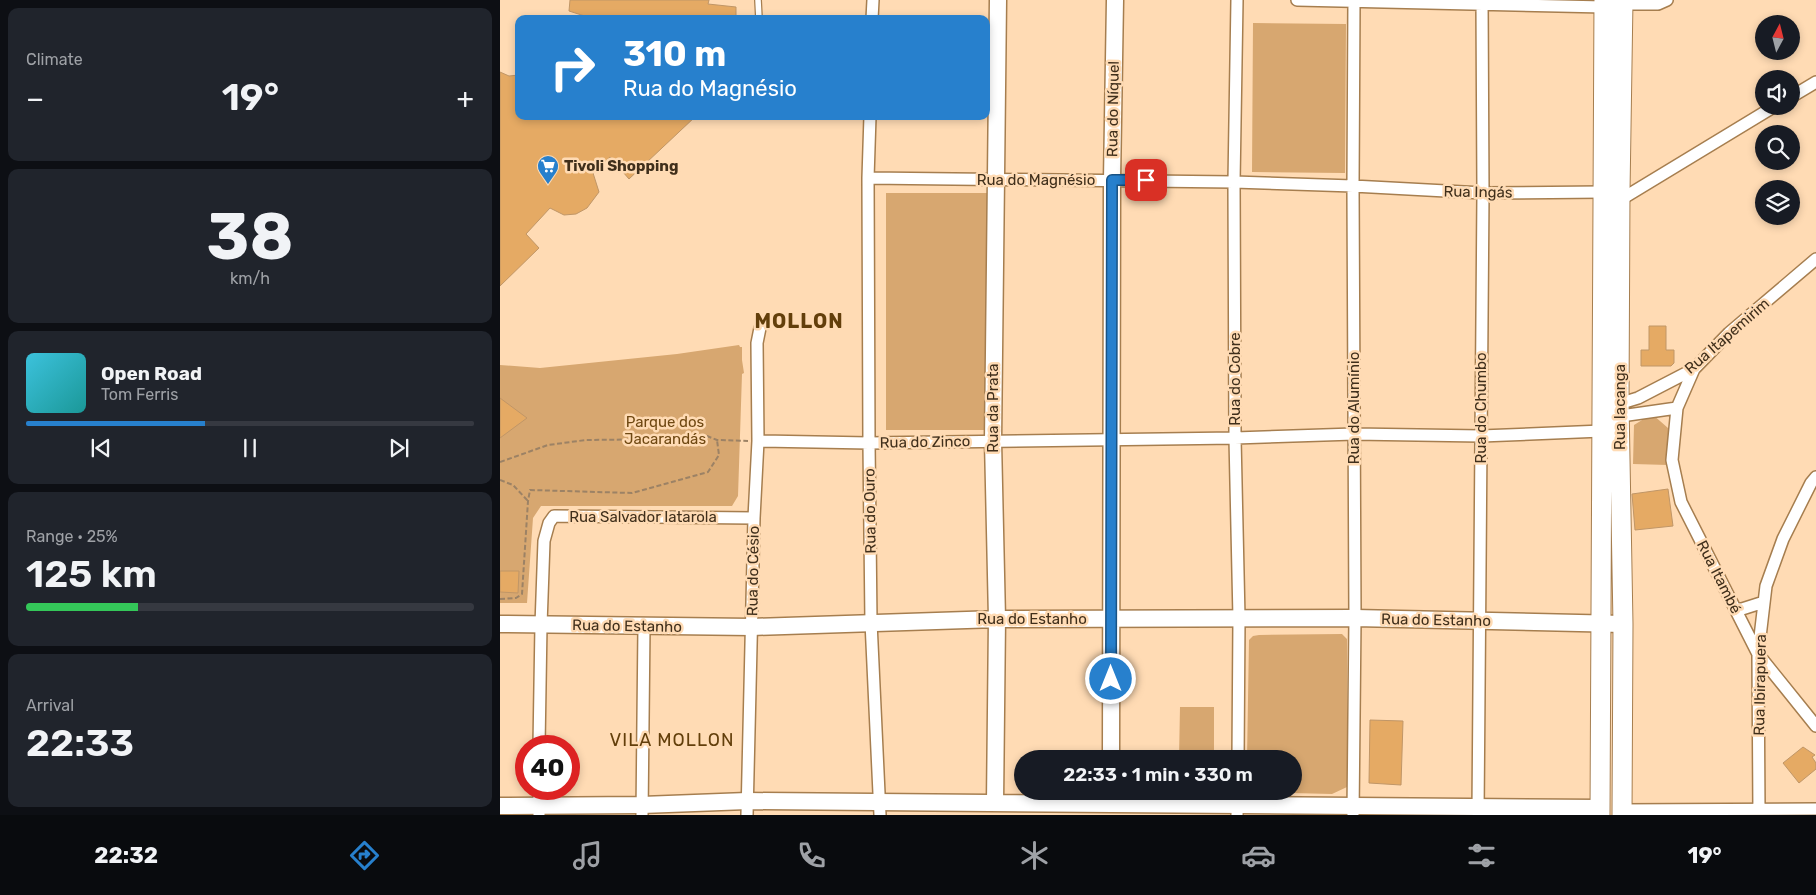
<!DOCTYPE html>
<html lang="en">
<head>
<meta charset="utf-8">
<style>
  body { margin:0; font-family:Rubik,sans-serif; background:#20242c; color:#f1f3f6; height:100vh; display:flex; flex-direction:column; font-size:19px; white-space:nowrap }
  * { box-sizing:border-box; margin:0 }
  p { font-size:16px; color:#9ea1a6 }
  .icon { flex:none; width:28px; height:28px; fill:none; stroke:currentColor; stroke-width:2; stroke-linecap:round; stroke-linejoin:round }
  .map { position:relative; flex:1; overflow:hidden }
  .drawer { display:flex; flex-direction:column; gap:8px; padding:8px; background:#0d0f14; width:500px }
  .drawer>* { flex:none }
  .hud { position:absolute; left:15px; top:15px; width:475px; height:105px; border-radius:10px; box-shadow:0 2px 8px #0003; background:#2780cd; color:#fff; overflow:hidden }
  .needle { width:32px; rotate:7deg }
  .controls { position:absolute; left:1255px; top:15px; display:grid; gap:10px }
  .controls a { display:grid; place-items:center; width:45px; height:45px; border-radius:50%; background:#171b24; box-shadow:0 2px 8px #0003; font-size:25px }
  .speed { position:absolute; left:15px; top:735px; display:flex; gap:10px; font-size:25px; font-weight:700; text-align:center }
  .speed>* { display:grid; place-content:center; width:65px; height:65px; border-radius:50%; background:#171b24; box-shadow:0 2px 8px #0003; line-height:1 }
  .speed .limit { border:8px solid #d22; background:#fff; color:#111 }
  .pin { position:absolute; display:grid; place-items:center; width:42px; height:42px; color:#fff; margin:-21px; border-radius:10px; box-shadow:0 2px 8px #0006 }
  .me { position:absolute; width:55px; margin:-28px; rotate:0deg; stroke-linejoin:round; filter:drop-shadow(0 0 4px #0008) }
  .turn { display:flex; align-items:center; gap:18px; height:105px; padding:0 25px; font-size:22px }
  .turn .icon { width:65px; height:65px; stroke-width:2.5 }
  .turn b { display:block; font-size:35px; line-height:42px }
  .big { font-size:38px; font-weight:600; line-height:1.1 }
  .drawer .tile { flex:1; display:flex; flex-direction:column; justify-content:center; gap:8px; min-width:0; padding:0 18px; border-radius:10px; background:#20242c }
  .drawer .dial { align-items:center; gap:0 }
  .dial b { font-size:65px; line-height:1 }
  .song { display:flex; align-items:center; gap:15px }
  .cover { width:60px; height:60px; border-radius:8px; background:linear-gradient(135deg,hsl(190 70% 55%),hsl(180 70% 35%)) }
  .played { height:5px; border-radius:2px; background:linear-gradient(90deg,#2780cd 40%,#363941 40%) }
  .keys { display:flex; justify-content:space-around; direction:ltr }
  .heat { display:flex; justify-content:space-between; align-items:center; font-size:28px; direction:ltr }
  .charge { height:8px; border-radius:4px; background:linear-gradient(90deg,#34c759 25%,#363941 0) }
  .trip { position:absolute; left:514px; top:750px; width:288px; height:50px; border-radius:25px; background:#171b24; box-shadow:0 2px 8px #0003; font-weight:600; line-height:50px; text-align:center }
  .dock { display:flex; height:80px; justify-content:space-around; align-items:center; background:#090b0e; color:#9ea1a6 }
  .dock .icon { width:35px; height:35px }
  .dock .on { color:#2780cd }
  .dock b { font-size:22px; color:#f1f3f6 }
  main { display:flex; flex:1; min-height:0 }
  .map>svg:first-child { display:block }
  .green { fill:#d7a770 }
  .building { fill:#e5aa64; stroke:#c09667 }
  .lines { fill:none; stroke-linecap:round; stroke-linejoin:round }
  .lane-casing { stroke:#a67e4f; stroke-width:8 }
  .street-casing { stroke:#a67e4f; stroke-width:14 }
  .secondary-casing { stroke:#a67e4f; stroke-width:19 }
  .primary-casing { stroke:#a67e4f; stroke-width:21 }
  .path { stroke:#9c8265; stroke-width:2; stroke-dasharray:5 2.5; stroke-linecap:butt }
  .lane { stroke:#fff; stroke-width:5.5 }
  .street { stroke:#fff; stroke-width:11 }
  .secondary { stroke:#fff; stroke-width:16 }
  .primary { stroke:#fff; stroke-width:19 }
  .route-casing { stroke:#195385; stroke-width:12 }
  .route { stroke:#2780cd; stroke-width:9 }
  .labels { text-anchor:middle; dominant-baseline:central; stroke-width:5; stroke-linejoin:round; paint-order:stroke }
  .street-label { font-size:15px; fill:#402f1b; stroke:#ffdbb4 }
  .poi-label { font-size:15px; font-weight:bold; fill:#402f1b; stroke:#ffdbb4; text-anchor:start }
  .park-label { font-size:15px; fill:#6f4812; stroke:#ffdbb4 }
  .quarter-label { font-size:18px; letter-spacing:1px; fill:#633f0b; stroke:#ffdbb4 }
  .district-label { font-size:20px; font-weight:bold; letter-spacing:1px; fill:#633f0b; stroke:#ffdbb4 }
</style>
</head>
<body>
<main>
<section class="drawer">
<div class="tile"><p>Climate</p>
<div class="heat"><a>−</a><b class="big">19°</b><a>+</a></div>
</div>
<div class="tile dial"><b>38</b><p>km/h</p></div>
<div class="tile">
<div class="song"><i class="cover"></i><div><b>Open Road</b><p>Tom Ferris</p></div></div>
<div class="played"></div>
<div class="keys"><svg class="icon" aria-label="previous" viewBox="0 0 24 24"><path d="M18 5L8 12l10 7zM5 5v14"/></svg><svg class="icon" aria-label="pause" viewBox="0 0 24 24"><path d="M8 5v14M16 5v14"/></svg><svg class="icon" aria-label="next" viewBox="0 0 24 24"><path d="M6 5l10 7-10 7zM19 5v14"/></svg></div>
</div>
<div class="tile"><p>Range · 25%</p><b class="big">125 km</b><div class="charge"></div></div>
<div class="tile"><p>Arrival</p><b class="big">22:33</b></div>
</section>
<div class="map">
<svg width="1316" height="815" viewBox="0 0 1316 815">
  <rect width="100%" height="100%" fill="#ffdbb4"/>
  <path class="green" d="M753,23L846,24L845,173L752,172Z
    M386,193H488V430H386Z
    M239,345L240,347H242V360L244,373L242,374L238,496L232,506H41L33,518L27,603H0V365L40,368L177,354Z
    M1152,414L1168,428V465L1133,464L1134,425Z
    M842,634L847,639V787L832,794L753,792L792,791V759H747L749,640L753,636L759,635Z
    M680,707H714V759H679Z"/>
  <path class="building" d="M70,0H209L208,4L236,7V19H94L69,11Z
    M0,72L9,76L19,75V116H196L129,179L110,157L93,173L99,192L87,208L76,214L64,215L50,208L26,234L39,248L0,286Z
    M1149,326H1166V350H1174V363L1171,366H1141V350H1149Z
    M0,398L27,418L0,438Z
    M1168,489L1173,526L1135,530L1132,494Z
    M0,571H19L18,593L0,592Z
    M870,720L903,721L901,785L869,783Z
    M1303,747L1315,755L1312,757L1316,763V769L1299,783L1283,763Z"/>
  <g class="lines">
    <g class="lane-casing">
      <path id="lane" d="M258,0L259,19"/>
    </g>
    <g class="street-casing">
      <path id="street" d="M737,0L734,182L735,438L739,618L738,759
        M797,0L1104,7L1123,4H1158L1167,0
        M372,19L373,0
        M1291,97L1316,82
        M370,116L368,178L369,443L371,622L380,815
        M368,178L734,182L853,186L983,193L1103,192
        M1120,200L1275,106
        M1194,369L1177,408L1172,460L1181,502L1258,654L1316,726
        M1115,405L1138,398L1194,369L1229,333L1316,259
        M1114,417L1177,408
        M258,441L369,443L735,438L854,434L981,436L1102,431
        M1235,609H1242L1264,602
        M39,746L41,625L44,541L49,523L54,516L254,518
        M1122,810L1316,809
        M978,813L983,193L982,0
        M39,815V789
        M142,815L144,626
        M247,815L254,518L258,441L257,343L260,328
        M737,815L738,791
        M853,815L855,618L853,186L854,0
        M1259,815L1258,654L1266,586L1283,539L1311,483L1316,477"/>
    </g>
    <g class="secondary-casing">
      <path id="secondary" d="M0,624L252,627L497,619L855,618L1123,624
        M611,759L612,180L615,0
        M495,803L497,619L493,441L498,0
        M0,806L142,805L247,801L1100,808"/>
    </g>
    <g class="primary-casing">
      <path id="primary" d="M1100,815L1104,0
        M1122,815L1123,624L1119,404L1120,192L1123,0"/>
    </g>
    <path class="path" d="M0,462L48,445L86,440L172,439L207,436L217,440L248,441
      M0,480L13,485L28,501
      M0,599L16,598L22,594L28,501L30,490L132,493L208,472L219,455L217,440"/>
    <use href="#lane" class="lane"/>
    <use href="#street" class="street"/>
    <use href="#secondary" class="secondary"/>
    <use href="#primary" class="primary"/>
  </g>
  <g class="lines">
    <g class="route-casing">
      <path id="route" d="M611,679L612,180H646"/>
    </g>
    <use href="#route" class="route"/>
  </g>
  <defs>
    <g id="supermarket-pin" transform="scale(1.125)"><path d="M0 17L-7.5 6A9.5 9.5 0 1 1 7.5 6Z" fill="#2780cd" stroke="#ffdbb4"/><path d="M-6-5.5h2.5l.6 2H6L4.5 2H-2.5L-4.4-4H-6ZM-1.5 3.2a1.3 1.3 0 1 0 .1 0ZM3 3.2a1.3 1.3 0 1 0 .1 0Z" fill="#fff"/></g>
  </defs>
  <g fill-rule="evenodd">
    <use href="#supermarket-pin" x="48" y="166"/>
  </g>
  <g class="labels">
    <g class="street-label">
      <text transform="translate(613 109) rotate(-89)">Rua do Níquel</text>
      <text x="536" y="180">Rua do Magnésio</text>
      <text transform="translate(978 192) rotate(1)">Rua Ingás</text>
      <text transform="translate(1227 336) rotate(-41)">Rua Itapemirim</text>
      <text transform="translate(735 379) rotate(-90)">Rua do Cobre</text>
      <text transform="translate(1120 407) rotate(-90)">Rua Iacanga</text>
      <text transform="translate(493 408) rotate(-90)">Rua da Prata</text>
      <text transform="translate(854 408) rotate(-90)">Rua do Alumínio</text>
      <text transform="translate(981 408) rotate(-90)">Rua do Chumbo</text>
      <text transform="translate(425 442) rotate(-1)">Rua do Zinco</text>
      <text transform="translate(370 511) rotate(-91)">Rua do Ouro</text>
      <text x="143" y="517">Rua Salvador Iatarola</text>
      <text transform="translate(253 571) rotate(-89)">Rua do Césio</text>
      <text transform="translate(1219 577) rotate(63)">Rua Itambé</text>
      <text x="532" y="619">Rua do Estanho</text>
      <text transform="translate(936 620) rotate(1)">Rua do Estanho</text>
      <text transform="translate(127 626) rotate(1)">Rua do Estanho</text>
      <text transform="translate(1260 685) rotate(-89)">Rua Ibirapuera</text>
    </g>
    <g class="poi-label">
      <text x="64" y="166">Tivoli Shopping</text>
    </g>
    <g class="park-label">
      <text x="165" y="422">Parque dos<tspan x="165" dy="17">Jacarandás</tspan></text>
    </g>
    <g class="quarter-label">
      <text x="172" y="740">VILA MOLLON</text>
    </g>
    <g class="district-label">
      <text x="299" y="321">MOLLON</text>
    </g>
  </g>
</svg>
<div class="controls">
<a><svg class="needle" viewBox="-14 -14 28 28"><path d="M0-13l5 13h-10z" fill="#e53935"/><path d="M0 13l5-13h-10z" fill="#9ea1a6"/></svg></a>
<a><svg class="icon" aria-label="sound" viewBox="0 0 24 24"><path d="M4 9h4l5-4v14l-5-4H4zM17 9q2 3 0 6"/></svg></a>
<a><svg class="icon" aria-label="search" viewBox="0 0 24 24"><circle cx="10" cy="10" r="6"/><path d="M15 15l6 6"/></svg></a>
<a><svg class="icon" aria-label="layers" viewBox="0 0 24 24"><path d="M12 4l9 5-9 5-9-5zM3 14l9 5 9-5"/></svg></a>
</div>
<div class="speed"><div class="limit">40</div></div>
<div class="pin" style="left:646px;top:180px;background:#d93025"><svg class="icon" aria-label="arrive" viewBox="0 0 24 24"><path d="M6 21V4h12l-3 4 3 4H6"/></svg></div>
<svg class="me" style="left:611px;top:679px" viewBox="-20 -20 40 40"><circle r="17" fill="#2780cd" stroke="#fff" stroke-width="3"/><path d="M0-11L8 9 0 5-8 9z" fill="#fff"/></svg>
<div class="trip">22:33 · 1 min · 330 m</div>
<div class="hud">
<div class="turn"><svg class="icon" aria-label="right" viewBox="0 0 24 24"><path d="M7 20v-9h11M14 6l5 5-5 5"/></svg><div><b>310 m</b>Rua do Magnésio</div></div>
</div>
</div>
</main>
<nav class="dock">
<b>22:32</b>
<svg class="icon on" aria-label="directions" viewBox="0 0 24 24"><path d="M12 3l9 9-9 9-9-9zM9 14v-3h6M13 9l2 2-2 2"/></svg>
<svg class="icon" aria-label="music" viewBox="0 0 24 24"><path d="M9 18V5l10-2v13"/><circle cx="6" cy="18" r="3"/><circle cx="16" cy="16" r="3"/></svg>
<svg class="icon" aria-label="phone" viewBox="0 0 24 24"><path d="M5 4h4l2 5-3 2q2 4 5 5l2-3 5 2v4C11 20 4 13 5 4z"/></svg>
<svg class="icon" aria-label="climate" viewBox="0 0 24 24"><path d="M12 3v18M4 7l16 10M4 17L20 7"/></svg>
<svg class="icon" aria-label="car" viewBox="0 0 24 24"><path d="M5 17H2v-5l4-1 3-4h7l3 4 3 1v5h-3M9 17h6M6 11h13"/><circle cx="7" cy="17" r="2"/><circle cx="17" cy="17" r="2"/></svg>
<svg class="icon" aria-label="filters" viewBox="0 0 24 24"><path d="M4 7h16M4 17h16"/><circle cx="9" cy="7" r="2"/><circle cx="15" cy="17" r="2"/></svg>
<b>19°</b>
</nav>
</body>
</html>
